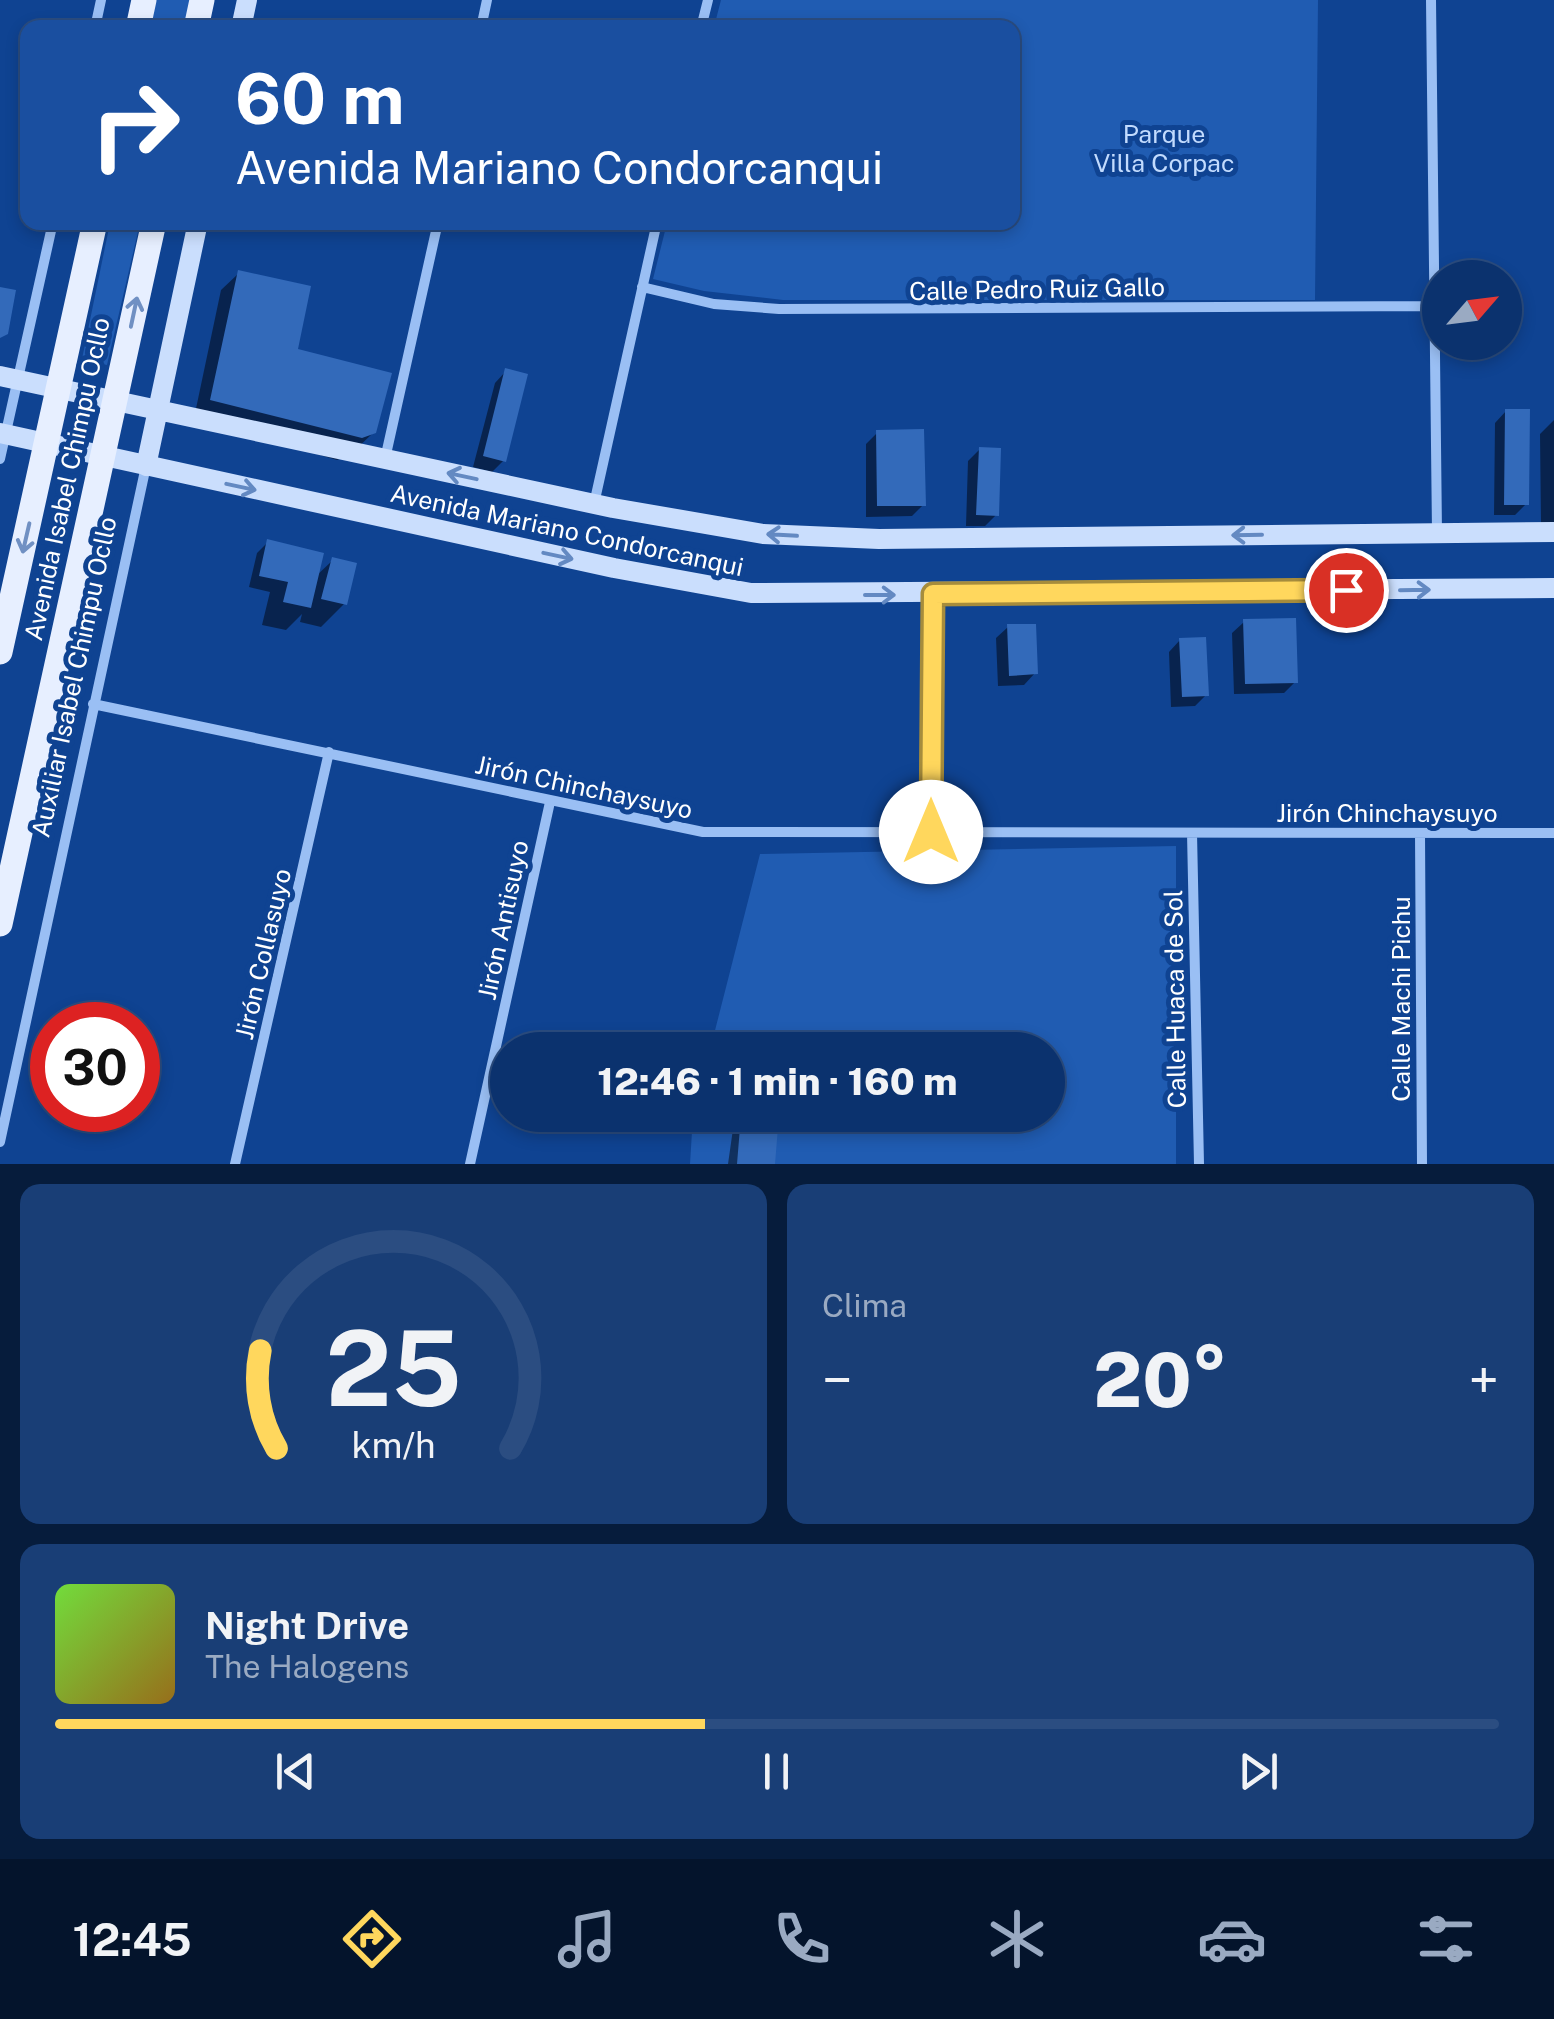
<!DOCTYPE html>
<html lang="es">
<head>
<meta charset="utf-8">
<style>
  body { margin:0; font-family:"Public Sans",sans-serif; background:#193e76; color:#f1f3f6; height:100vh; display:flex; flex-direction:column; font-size:38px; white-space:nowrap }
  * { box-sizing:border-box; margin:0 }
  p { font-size:32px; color:#9aaac2 }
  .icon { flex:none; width:55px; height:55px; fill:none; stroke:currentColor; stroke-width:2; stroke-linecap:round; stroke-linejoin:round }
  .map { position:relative; height:1164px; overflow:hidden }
  .panel { display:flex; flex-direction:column; gap:20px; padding:20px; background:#061c3c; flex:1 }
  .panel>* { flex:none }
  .banner { position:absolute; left:20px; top:20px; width:1000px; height:210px; border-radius:20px; box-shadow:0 5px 15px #0003,0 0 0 2px #2b4d81; background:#1a4fa0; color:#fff; overflow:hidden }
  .needle { width:65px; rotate:62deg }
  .controls { position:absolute; left:1422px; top:260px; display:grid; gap:20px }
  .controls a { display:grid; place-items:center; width:100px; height:100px; border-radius:50%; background:#0b326e; box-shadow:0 5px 15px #0003,0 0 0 2px #2b4d81; font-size:50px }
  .speed { position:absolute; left:30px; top:1002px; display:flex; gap:20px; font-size:50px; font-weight:700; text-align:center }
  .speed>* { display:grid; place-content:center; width:130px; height:130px; border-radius:50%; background:#0b326e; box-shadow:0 5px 15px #0003,0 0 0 2px #2b4d81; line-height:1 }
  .speed .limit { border:15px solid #d22; background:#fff; color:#111 }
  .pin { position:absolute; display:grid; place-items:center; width:85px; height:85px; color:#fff; margin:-42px; border:5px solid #fff; border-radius:50%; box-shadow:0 2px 10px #0007 }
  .me { position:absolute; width:110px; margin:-55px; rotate:0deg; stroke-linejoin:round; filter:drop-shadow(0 0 8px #0008) }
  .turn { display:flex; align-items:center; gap:35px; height:210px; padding:0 50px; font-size:45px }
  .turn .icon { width:130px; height:130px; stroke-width:2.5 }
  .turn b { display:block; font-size:70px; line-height:85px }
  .big { font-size:75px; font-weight:800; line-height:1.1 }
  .panel .card { flex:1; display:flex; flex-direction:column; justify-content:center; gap:15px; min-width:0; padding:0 35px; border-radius:20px; background:#193e76 }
  .panel .dial { align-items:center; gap:0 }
  .dial svg { height:260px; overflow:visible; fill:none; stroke:#2b4d81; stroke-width:7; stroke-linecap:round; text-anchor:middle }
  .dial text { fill:#f1f3f6; stroke:none }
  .song { display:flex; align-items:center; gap:30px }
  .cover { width:120px; height:120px; border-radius:15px; background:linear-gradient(135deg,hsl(100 70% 55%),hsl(40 70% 35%)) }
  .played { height:10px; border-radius:5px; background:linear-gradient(90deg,#ffd75d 45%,#2b4d81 45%) }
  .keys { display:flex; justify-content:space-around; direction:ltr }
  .heat { display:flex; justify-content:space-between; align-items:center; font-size:55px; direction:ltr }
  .panel .tiles { flex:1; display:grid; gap:20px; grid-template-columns:1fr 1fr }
  .card:last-child { grid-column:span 2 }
  .trip { position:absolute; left:490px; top:1032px; width:575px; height:100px; border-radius:50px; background:#0b326e; box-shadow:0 5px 15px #0003,0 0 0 2px #2b4d81; font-weight:800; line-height:100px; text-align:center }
  .menu { display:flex; height:160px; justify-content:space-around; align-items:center; background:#04142c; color:#9aaac2 }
  .menu .icon { width:70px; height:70px }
  .menu .on { color:#ffd75d }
  .menu b { font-size:45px; color:#f1f3f6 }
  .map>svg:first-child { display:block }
  .green { fill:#205cb2 }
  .shadow { fill:#0007 }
  .building { fill:#336aba }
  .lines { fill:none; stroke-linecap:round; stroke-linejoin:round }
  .street { stroke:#9abff4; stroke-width:10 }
  .secondary { stroke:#cadefd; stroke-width:20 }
  .primary { stroke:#e7efff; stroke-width:25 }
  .oneway { stroke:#7090c3 }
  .oneway2 { stroke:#6389c2 }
  .route-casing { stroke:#a68c3c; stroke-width:25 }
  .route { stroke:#ffd75d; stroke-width:18 }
  .labels { text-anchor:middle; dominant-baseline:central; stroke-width:10; stroke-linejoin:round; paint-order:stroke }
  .park-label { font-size:25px; fill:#c2dbfe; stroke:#0f4392 }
  .street-label { font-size:25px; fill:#fff; stroke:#0f4392 }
</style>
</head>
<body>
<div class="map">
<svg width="1554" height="1164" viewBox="0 0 1554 1164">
  <rect width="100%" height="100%" fill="#0f4392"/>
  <path class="green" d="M156,0H190L184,27L151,28Z
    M721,0H1318L1315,300H783L704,291L653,279L667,223L1012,222V28L714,27Z
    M110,223H140L107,365L82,359Z
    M1176,846V1164H690L693,1115H1048V1050H710L760,854Z"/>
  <path class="shadow" d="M239,273L295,351L374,432L350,455L337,460L194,418L221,290Z
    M506,371L504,460L492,472L473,467L495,383Z
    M1506,411L1526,504L1515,515H1494L1495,423Z
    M1554,420V523H1541L1540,434Z
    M878,432L923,505L912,516L866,517V444Z
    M980,449L996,515L985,526H966L968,461Z
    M268,542L316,576L333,560L344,604L321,627L300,622L302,614L286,630L262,625L270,592L249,587L257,553Z
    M1244,622L1295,682L1284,693L1234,694L1232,633Z
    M1008,627L1035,673L1024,685L998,686L996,638Z
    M1180,640L1206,695L1195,706L1171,707L1169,652Z
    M735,1115H776L772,1164H728Z"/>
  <path class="building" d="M238,270L311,286L298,349L392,373L376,433L362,438L210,400Z
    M0,287L16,290L8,334L0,338Z
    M505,368L528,374L506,462L483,456Z
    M1505,409H1530L1529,505H1504Z
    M924,429L926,506H877L876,430Z
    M979,447L1001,448L999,516L976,515Z
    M267,539L324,553L311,608L283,602L288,582L259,576Z
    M332,557L357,563L347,605L321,599Z
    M1296,618L1298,683L1245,684L1243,619Z
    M1007,624H1036L1038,674L1009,676Z
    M1206,637L1209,696L1182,697L1179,638Z
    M741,1115H779L775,1164H737Z"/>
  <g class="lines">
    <path class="street" d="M1431,0L1437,533
      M95,28L101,0
      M481,28L487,0
      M701,28L708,0
      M642,287L714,304L779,309L1434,306
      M0,459L53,222
      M385,459L438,222
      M594,504L657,222
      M93,704L703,832L1554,833
      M931,832L933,595
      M1192,833L1199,1164
      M1420,833L1422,1164
      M0,1142L146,466
      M235,1164L329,752
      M470,1164L550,802"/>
    <path class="secondary" d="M241,28L247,0
      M0,376L613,508L763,534L879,539L1554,532
      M0,433L614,568L751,593L1554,588
      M146,466L198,222"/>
    <path class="primary" d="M138,28L144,0
      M196,28L202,0
      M0,652L95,222
      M0,924L154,222"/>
  </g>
  <defs><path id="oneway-shaft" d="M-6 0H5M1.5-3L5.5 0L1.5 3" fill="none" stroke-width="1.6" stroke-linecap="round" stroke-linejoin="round" transform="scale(2.5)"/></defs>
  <g class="oneway">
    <use href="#oneway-shaft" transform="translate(134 312) rotate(-78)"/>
    <use href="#oneway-shaft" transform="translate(26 538) rotate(103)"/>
  </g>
  <g class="oneway2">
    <use href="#oneway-shaft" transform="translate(462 476) rotate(-168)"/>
    <use href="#oneway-shaft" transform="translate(241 487) rotate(12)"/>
    <use href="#oneway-shaft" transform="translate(782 535) rotate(-177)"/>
    <use href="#oneway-shaft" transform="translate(1247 535) rotate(179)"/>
    <use href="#oneway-shaft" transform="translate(558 556) rotate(12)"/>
    <use href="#oneway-shaft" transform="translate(1415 590) rotate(-1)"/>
    <use href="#oneway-shaft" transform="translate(880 595)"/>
  </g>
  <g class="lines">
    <g class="route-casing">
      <path id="route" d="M931,832L933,594L1346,590"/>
    </g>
    <use href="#route" class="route"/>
  </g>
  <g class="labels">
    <g class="park-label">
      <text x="1164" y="134">Parque<tspan x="1164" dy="29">Villa Corpac</tspan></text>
    </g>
    <g class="street-label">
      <text transform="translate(1037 289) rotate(-1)">Calle Pedro Ruiz Gallo</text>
      <text transform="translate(67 479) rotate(-78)">Avenida Isabel Chimpu Ocllo</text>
      <text transform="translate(567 530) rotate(12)">Avenida Mariano Condorcanqui</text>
      <text transform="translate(74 677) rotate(-78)">Auxiliar Isabel Chimpu Ocllo</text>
      <text transform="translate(584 787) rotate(12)">Jirón Chinchaysuyo</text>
      <text x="1387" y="813">Jirón Chinchaysuyo</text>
      <text transform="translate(503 920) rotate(-78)">Jirón Antisuyo</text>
      <text transform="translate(263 954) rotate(-77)">Jirón Collasuyo</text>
      <text transform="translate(1175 999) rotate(-91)">Calle Huaca de Sol</text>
      <text transform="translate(1401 999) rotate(-90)">Calle Machi Pichu</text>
    </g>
  </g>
</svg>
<div class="controls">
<a><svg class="needle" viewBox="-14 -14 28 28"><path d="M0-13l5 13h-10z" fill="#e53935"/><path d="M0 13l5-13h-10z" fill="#9aaac2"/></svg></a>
</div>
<div class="speed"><div class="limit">30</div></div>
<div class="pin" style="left:1346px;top:590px;background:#d93025"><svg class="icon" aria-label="arrive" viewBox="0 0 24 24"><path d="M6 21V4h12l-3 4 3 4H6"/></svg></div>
<svg class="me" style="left:931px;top:832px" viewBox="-20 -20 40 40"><circle r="19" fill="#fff"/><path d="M0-13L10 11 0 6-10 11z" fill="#ffd75d"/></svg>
<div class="trip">12:46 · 1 min · 160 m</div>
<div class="banner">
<div class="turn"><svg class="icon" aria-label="right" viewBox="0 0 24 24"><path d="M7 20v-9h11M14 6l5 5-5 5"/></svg><div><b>60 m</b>Avenida Mariano Condorcanqui</div></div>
</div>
</div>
<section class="panel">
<div class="tiles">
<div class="card dial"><svg viewBox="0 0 100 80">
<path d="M14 69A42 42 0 1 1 86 69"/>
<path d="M14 69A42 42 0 0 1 9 39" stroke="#ffd75d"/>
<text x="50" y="56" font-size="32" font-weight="700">25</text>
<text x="50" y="72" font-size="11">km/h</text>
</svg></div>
<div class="card"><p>Clima</p>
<div class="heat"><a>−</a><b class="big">20°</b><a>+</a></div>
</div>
<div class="card">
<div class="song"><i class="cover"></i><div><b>Night Drive</b><p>The Halogens</p></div></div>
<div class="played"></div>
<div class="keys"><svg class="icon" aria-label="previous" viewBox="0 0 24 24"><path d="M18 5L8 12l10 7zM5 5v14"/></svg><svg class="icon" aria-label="pause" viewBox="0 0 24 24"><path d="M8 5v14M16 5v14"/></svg><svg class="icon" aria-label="next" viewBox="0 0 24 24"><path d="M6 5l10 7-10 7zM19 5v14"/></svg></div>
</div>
</div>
</section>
<nav class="menu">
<b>12:45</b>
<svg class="icon on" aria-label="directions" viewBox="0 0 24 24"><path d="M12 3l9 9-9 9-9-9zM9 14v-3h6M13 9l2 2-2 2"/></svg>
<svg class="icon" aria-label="music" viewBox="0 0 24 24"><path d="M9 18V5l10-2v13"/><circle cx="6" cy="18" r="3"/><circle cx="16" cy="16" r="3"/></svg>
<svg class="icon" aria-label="phone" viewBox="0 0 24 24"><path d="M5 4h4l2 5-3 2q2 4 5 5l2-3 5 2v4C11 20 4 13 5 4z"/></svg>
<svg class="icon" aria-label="climate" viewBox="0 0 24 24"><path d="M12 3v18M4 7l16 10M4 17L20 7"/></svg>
<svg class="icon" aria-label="car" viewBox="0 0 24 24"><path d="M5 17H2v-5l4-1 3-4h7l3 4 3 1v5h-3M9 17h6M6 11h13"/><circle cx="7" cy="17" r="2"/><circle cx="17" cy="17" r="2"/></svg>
<svg class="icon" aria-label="filters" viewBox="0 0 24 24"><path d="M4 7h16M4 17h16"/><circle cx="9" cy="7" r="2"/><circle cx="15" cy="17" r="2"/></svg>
</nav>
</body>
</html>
